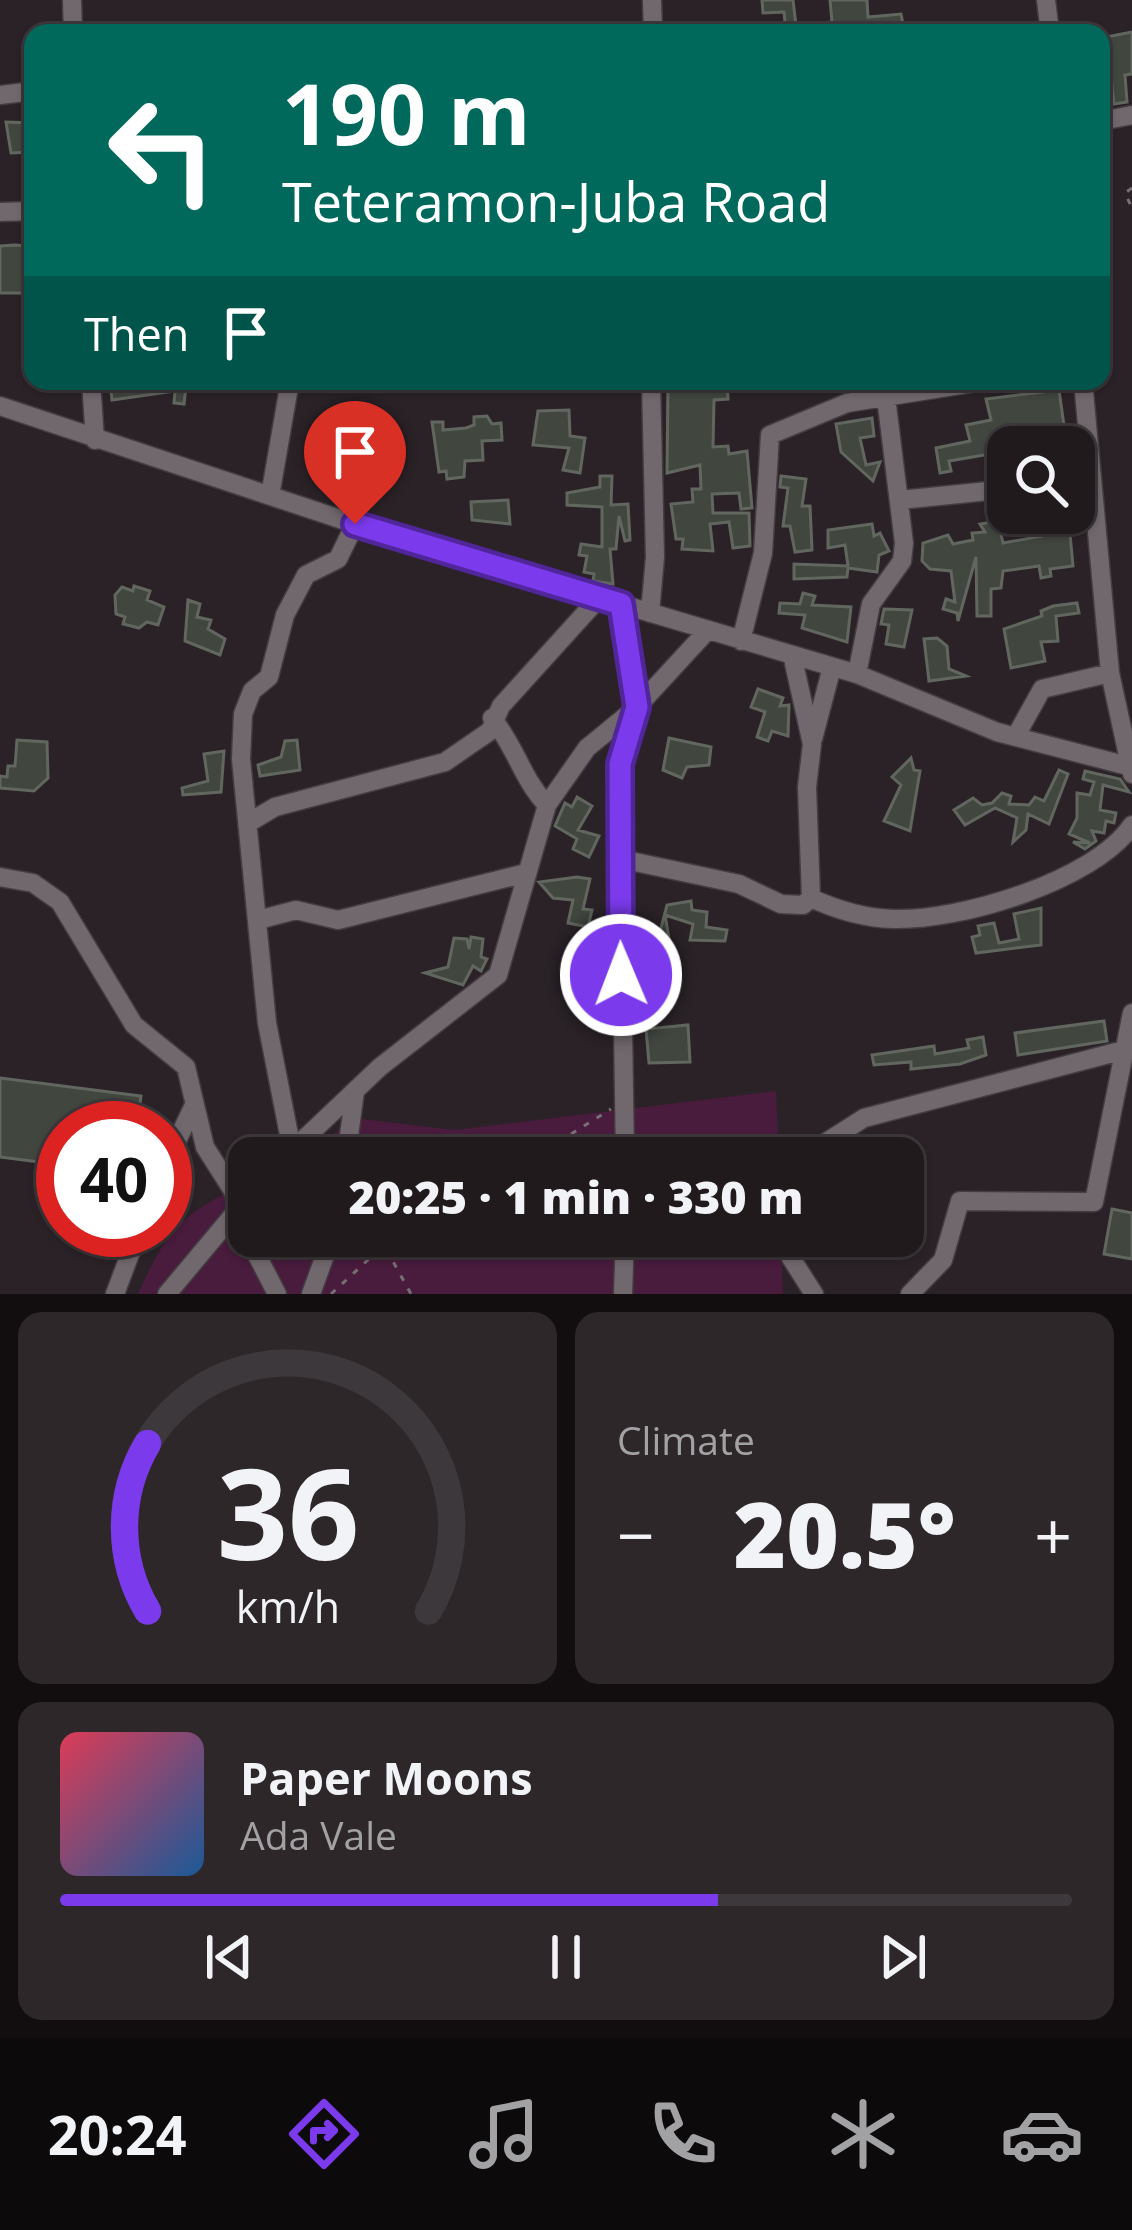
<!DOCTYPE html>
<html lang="en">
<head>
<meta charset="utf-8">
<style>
  body { margin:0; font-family:"Open Sans",sans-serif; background:#2d272a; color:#f1f3f6; height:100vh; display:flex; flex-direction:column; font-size:45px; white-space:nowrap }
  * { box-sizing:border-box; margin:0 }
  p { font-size:39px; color:#a2a1a4 }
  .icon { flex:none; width:66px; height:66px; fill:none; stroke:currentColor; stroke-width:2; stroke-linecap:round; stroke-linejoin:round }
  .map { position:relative; height:1294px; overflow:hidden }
  .sheet { display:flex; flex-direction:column; gap:18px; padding:18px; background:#120e10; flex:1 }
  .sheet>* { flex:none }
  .banner { position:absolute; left:24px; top:24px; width:1086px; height:366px; border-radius:24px; box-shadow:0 3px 9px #0004,0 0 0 3px #3d383b; background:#00695c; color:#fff; overflow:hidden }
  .buttons { position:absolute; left:987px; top:426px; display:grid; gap:24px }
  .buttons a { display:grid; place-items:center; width:108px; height:108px; border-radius:24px; background:#201a1d; box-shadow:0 3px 9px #0004,0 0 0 3px #3d383b; font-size:60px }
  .speed { position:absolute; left:36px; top:1101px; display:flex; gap:24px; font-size:60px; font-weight:700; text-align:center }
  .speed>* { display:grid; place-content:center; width:156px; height:156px; border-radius:50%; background:#201a1d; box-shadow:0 3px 9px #0004,0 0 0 3px #3d383b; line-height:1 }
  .speed .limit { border:18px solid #d22; background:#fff; color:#111 }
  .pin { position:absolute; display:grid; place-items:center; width:102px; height:102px; color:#fff; margin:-123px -51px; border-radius:50% 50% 50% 0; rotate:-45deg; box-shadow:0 0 12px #0007 }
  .pin .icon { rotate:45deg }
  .me { position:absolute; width:132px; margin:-66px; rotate:359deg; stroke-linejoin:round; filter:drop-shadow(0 0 9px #0008) }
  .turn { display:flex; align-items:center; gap:42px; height:252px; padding:0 60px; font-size:54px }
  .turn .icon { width:156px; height:156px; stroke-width:2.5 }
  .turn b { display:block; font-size:84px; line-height:102px }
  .then { display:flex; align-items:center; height:114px; padding:0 60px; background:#0003; gap:24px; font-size:45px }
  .big { font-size:90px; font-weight:800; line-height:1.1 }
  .sheet .card { flex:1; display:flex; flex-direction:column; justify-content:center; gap:18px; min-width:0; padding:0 42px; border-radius:24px; background:#2d272a }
  .sheet .dial { align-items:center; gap:0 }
  .dial svg { height:312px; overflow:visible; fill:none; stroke:#3d383b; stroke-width:7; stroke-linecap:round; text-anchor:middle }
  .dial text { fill:#f1f3f6; stroke:none }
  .song { display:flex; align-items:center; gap:36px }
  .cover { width:144px; height:144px; border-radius:18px; background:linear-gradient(135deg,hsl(350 70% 55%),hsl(210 70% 35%)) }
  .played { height:12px; border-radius:6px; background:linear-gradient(90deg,#7c3aed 65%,#3d383b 65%) }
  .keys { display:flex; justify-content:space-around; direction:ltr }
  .heat { display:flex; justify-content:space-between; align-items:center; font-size:66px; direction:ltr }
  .sheet .tiles { flex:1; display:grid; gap:18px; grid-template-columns:1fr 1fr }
  .card:last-child { grid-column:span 2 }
  .trip { position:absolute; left:228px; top:1137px; width:696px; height:120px; border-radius:24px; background:#201a1d; box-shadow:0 3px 9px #0004,0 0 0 3px #3d383b; font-weight:800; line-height:120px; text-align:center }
  .dock { display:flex; height:192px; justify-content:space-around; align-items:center; background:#0d0a0c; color:#a2a1a4 }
  .dock .icon { width:84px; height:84px }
  .dock .on { color:#7c3aed }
  .dock b { font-size:54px; color:#f1f3f6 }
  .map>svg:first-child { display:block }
  .green { fill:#491b3d }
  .building { fill:#41463f; stroke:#61675f; stroke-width:3 }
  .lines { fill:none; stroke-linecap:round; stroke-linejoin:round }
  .minor-casing { stroke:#433d41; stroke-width:21 }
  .path { stroke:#766f74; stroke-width:3; stroke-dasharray:6 9; stroke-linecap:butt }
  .minor { stroke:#71686d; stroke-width:18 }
  .route-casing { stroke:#51269a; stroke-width:30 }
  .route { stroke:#7c3aed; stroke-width:21 }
</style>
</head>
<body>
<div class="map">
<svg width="1132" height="1294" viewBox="0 0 1132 1294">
  <rect width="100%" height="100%" fill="#2a2227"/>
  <path class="green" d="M776,1091L779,1158H303L354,1118L455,1130Z
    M249,1182V1236H781L783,1294H138C167,1229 183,1212 249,1182Z"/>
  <path class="building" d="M762,0H793L796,25L832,22L830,0H867L868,17L901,14L904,29L786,33L784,12L763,13Z
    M1132,32V74L1125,75L1127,102L1114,104L1109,60L1101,61V38Z
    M6,122L33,123V152L11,153Z
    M15,245L27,246L28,256H33V293H0V246Z
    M110,381H179L186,387L184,404L174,403L175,391L112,400Z
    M668,381H727L728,399L714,400L713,447L728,446L729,454L747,451L752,508L741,509L739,493L712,494L713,513H749L750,546L733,548L729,522L710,524L713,551L682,549L683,539H676L671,504L693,502L692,489H701L700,465L667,473Z
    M1059,390L1066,440L1043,447H1031L1030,437L1008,442V451L949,461L951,471L940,473L936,448L970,441L966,425L991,420L986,399Z
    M569,410L570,436L585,438L580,473L563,470L569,448L533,445L538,411Z
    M487,416L492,424L501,423L502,440L482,441L483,460L465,461L464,477L447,479L446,471L439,472L432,422H443V430L466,428L474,425V417Z
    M872,418L874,436L860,438L866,465L880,462L873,481L841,452L836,424Z
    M333,460L381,469L379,480L353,477L351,485L334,482Z
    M600,476H612L611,505L628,504L630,540L625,541L619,516L616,549H610L613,584L593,581L594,574L584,572L587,556L579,555L581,544L602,547V507L567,505V493L600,487Z
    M781,476L806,479L802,506H810L812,550L795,552L790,526H783L788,488L780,487Z
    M508,500L510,524L472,520L471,502Z
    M998,521L1003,543L1042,536L1040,525L1069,523L1073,566L1050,569L1051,576L1041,578L1039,566L1003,571L1001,588L991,589V616H977L976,557L958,621L957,613L943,609L946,599L955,602L951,571L930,569L922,561L923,543L948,535L953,544L973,540L972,533L985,532L980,524Z
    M872,524L874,536L880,533L889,551L879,555L877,572L848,568L847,577L794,579V564L848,566L845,545L828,548V530Z
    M134,586L150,591L147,600L164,607L158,625L147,622L139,628L123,624L125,617L116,614L115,595L122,587L133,591Z
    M803,593L815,596L812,605L851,607L847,642L802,628L805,615L779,613L780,603L800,604Z
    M188,600L200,604L197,617L211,620L208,629L225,639L220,655L185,641Z
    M1077,603L1079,613L1056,616L1058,641L1041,642L1045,661L1011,668L1004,629L1042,616L1041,611L1053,606Z
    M884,609L912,610L904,647L886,644L889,625L881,624Z
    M937,638L947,646L949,669L966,676L929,681L924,639Z
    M758,689L783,698L780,706L789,705L788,736L772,731L768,741L757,737L765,712L751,707Z
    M669,738L711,747L709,765L687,767L682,778L663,770Z
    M17,740L47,742L48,778L34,791L0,788V776L7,777L8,766H15Z
    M297,740L300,770L260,776L258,765L281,757L285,741Z
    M224,751L221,792L183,795L182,788L208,781L204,754Z
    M911,758L914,770L920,771L910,831L884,821L901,785L892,777Z
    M1059,770L1068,774L1049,824L1028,814L1026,830L1013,842L1017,818L995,808L965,825L954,810L973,798L982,805L992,803L1002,793L1011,796L1009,804L1029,805L1035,797L1044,801Z
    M1085,771L1120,779L1129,792L1103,785L1100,810L1116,813L1114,823L1106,821L1104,833L1092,831L1096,841L1085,849L1073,842L1090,843L1069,834L1077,818V793L1090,795L1094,782L1083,779Z
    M577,797L592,806L578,830L599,836L589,857L573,849L577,839L555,826L565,803L572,807Z
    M577,877L590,879L583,909L592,910L588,927L568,923L573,900L553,898L539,882Z
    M691,901L692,910L707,912L706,927L727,930L725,941L690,940L693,924L665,915L670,944L656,947L667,905Z
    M1041,908V945L976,953L972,937L980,935L978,926L994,923L999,943L1019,939L1014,914Z
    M471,937L483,939L481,957L487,959L481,971L473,966L463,985L425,973L448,967L454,938L467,939L469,949Z
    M1104,1021L1107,1041L1018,1055L1015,1033Z
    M688,1025L690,1062L649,1063L646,1029Z
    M983,1037L986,1055L960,1064L911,1069V1062L874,1065L872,1055L934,1046L935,1054L969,1048L967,1040Z
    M0,1078L141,1096L137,1128H63V1165L0,1157Z
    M1112,1209L1132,1213V1259L1104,1254Z"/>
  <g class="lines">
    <g class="minor-casing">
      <path id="minor" d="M72,0L73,33
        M652,0L653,33
        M1046,0L1050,33
        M0,95L33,91
        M1101,121L1132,115
        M0,212L33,211
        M91,381L95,440
        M1083,381L1110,673L1132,774
        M0,406L355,524L621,604L637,707L619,764L625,1158
        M270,496L290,381
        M900,500L1008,489
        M621,604L857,674L997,732L1132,767
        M650,613L655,557L651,381
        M741,641L763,553L770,435L847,403L985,381
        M857,674L871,604L902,561L904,543L884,381
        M492,718C516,747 522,779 547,805
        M1017,734L1042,689L1110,673
        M813,739L832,667
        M250,822L275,807L445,762L490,731L501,706L598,599
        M621,859L739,884L781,904L803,905L811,898L807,787L812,744L793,659
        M0,877L33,883L60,902L134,1025L186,1067L205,1147L233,1191L244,1230L277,1294
        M811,898C837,910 863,918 893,919C960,921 1094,881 1132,825
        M258,920L296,910L338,920L526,873
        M292,1150L267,1023L241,759L243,714L252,691L269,677L285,615L306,575L338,559L355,524
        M284,1158L380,1067L498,975L547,805L587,748L637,707L707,631
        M346,1158L355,1091
        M813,1158L817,1148L864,1118L1124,1050
        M165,1166L194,1105
        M791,1236V1258L814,1294
        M115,1294L139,1230
        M167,1294L249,1196
        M311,1294L332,1236
        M623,1294L625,1236
        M910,1294L943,1260L960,1201L1094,1202L1132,1013"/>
    </g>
    <path class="path" d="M1132,188L1125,193L1132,208
      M533,1158L611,1109
      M379,1236L411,1294
      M331,1294L394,1236"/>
    <use href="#minor" class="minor"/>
  </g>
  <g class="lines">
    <g class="route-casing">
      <path id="route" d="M355,524L621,604L637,707L620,764L621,975"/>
    </g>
    <use href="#route" class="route"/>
  </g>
</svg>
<div class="buttons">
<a><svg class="icon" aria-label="search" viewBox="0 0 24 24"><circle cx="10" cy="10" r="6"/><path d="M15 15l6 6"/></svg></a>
</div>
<div class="speed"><div class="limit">40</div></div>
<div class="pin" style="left:355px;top:524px;background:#d93025"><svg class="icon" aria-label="arrive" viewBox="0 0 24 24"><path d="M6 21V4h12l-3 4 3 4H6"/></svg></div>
<svg class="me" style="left:621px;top:975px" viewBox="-20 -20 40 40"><circle r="17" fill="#7c3aed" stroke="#fff" stroke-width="3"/><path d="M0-11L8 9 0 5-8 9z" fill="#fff"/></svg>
<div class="trip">20:25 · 1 min · 330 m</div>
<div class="banner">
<div class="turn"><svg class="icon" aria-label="left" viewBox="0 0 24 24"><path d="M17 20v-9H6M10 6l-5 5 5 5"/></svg><div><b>190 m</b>Teteramon-Juba Road</div></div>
<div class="then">Then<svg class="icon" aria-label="arrive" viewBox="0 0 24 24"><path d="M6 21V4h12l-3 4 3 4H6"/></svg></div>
</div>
</div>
<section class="sheet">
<div class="tiles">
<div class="card dial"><svg viewBox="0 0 100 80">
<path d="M14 69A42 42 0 1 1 86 69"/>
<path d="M14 69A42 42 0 0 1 14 26" stroke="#7c3aed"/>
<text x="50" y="56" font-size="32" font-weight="700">36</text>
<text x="50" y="72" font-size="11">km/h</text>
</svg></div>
<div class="card"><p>Climate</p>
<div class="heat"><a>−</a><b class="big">20.5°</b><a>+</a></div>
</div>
<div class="card">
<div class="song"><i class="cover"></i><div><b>Paper Moons</b><p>Ada Vale</p></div></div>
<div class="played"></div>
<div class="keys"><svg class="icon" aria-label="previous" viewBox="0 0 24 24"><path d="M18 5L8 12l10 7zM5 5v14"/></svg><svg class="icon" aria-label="pause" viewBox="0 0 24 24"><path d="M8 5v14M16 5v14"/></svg><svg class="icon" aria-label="next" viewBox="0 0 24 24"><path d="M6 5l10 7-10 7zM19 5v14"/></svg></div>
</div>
</div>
</section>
<nav class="dock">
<b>20:24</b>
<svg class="icon on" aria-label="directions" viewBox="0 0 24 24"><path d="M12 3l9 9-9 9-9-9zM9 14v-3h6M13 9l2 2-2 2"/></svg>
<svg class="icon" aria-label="music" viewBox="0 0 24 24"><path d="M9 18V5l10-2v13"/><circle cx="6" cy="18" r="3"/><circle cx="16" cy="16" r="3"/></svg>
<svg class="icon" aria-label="phone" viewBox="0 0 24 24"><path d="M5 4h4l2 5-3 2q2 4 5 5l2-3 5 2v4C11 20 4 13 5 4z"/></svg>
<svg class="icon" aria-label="climate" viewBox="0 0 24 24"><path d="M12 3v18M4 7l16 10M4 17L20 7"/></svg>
<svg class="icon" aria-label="car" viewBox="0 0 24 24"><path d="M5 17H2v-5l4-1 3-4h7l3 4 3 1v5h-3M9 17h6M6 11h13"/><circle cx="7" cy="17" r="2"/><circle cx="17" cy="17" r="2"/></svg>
</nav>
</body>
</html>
